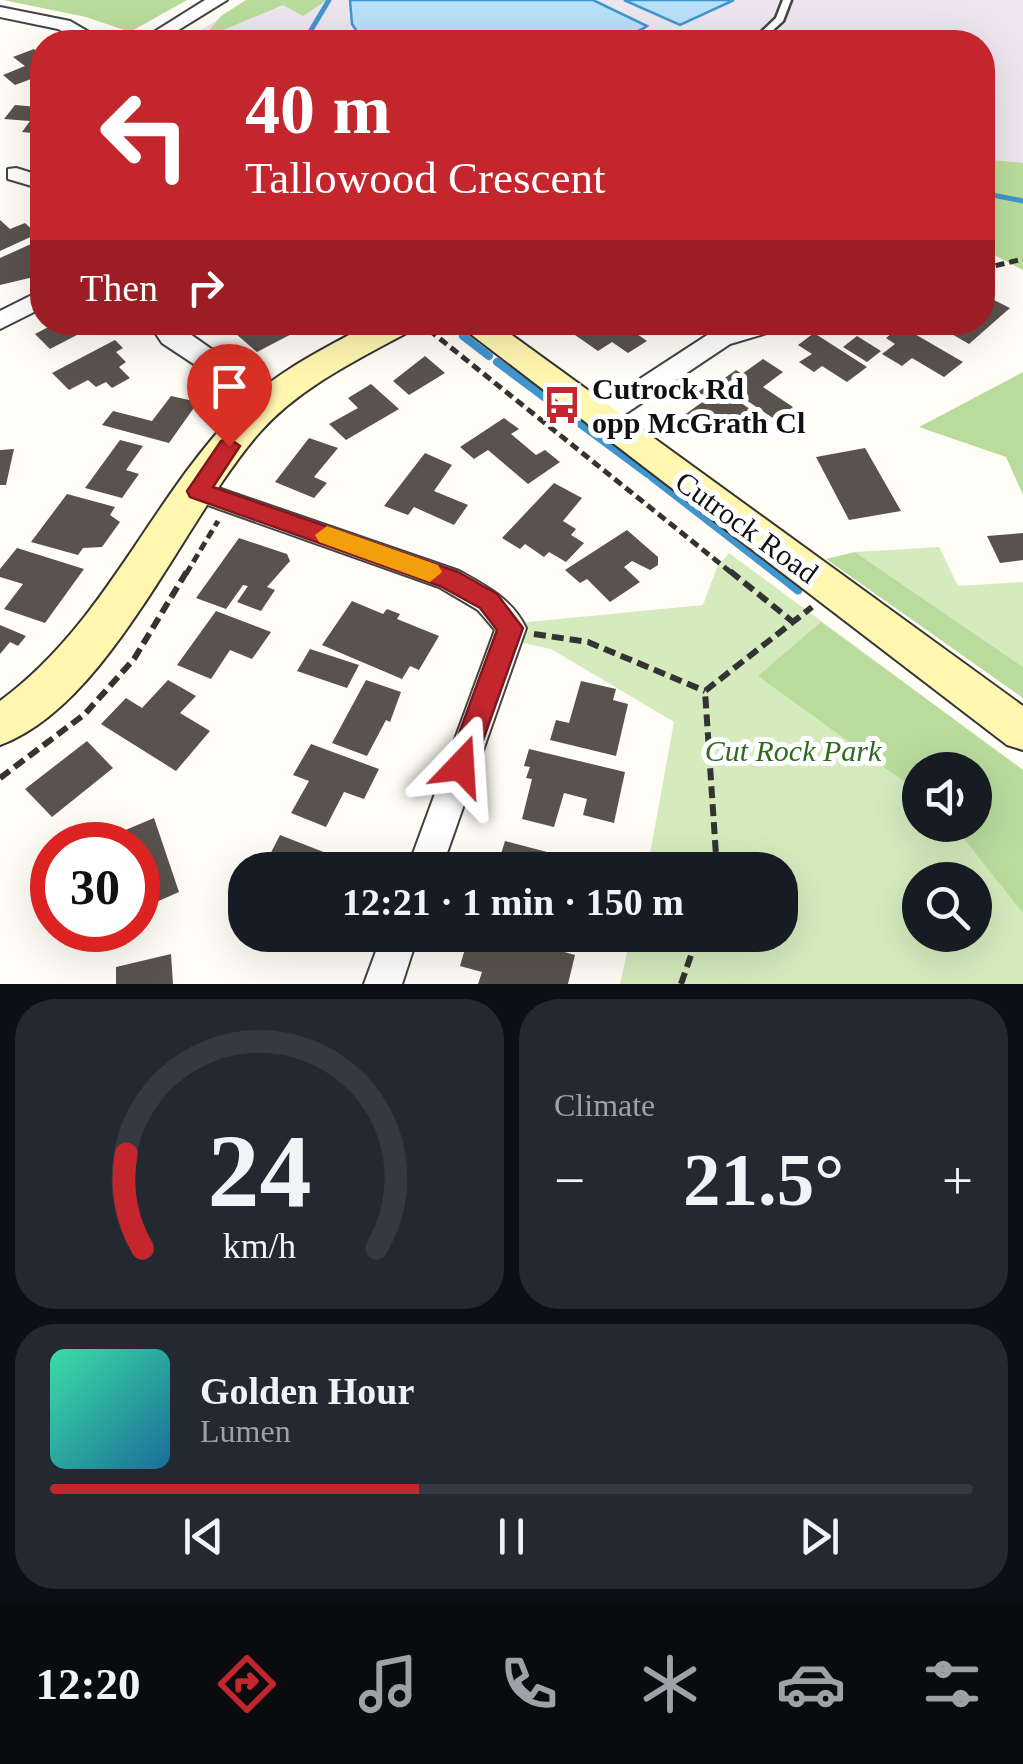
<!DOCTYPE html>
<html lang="en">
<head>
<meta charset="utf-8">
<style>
  body { margin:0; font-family:"Times New Roman",serif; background:#242831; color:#f1f3f6; height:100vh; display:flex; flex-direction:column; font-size:38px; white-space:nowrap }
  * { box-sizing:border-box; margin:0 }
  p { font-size:32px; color:#9ea1a6 }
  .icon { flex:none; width:55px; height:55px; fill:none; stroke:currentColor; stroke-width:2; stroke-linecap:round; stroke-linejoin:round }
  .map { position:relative; height:984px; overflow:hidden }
  .sheet { display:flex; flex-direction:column; gap:15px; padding:15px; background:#0d0f14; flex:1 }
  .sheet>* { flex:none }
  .guide { position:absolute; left:30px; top:30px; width:965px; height:305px; border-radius:40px; box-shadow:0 10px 40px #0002; background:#c4262e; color:#fff; overflow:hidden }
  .controls { position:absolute; left:902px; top:752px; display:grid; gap:20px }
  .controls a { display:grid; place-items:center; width:90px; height:90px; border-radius:50%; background:#171b24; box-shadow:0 10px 40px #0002; font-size:50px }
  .speed { position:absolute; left:30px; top:822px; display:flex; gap:20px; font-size:50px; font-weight:700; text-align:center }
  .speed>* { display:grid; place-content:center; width:130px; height:130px; border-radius:50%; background:#171b24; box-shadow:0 10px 40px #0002; line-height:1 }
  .speed .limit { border:15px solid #d22; background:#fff; color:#111 }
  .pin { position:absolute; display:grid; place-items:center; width:85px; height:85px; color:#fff; margin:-102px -42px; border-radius:50% 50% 50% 0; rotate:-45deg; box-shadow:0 0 10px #0007 }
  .pin .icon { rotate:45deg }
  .me { position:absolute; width:110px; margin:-55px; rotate:20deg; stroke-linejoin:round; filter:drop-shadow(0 0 8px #0008) }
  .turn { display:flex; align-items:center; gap:35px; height:210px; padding:0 50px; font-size:45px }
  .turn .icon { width:130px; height:130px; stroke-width:2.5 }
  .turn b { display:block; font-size:70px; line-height:85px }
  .then { display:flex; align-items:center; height:95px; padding:0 50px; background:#0003; gap:20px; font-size:38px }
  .big { font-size:75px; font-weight:700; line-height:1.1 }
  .sheet .tile { flex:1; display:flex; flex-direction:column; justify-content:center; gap:15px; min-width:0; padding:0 35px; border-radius:40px; background:#242831 }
  .sheet .dial { align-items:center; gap:0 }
  .dial svg { height:260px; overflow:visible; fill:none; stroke:#363941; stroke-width:7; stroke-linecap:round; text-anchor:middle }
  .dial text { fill:#f1f3f6; stroke:none }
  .song { display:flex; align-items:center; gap:30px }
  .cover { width:120px; height:120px; border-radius:15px; background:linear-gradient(135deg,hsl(160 70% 55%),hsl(200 70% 35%)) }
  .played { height:10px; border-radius:5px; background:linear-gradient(90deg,#c4262e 40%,#363941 40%) }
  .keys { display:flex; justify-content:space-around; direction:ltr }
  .heat { display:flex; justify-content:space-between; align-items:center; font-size:55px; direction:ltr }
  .sheet .tiles { flex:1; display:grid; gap:15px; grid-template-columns:1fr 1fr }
  .tile:last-child { grid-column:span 2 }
  .trip { position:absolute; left:228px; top:852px; width:570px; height:100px; border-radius:40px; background:#171b24; box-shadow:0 10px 40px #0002; font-weight:700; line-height:100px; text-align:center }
  .dock { display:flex; height:160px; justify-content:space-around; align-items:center; background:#090b0e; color:#9ea1a6 }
  .dock .icon { width:70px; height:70px }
  .dock .current { color:#c4262e }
  .dock b { font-size:45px; color:#f1f3f6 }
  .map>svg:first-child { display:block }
  .industrial { fill:#eee6ef }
  .green { fill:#d5ebbd; fill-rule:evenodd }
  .forest { fill:#b9dc9c }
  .water { fill:#b9e0f7; stroke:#3f96cf; stroke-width:2.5 }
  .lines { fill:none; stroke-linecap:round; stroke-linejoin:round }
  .stream-far2 { stroke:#3f96cf; stroke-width:5 }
  .stream-far1 { stroke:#3f96cf; stroke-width:8 }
  .stream { stroke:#3f96cf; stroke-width:9 }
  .building { fill:#5a524d }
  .lane-casing { stroke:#444; stroke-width:5 }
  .street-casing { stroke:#444; stroke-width:4 }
  .secondary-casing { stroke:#333; stroke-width:4 }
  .path-far1 { stroke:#333; stroke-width:5; stroke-dasharray:9 5; stroke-linecap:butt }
  .path { stroke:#333; stroke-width:6; stroke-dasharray:12 6; stroke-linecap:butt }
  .lane { fill:#fff; fill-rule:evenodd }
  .street { fill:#fff; fill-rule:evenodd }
  .secondary { fill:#fff6b0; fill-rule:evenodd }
  .route { fill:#c4262e; stroke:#7f191e; stroke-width:2.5 }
  .slow { fill:#f59e0b }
  .labels { text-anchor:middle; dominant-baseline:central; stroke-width:10; stroke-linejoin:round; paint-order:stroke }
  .poi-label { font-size:30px; font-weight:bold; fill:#111; stroke:#fff; text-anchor:start }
  .street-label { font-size:30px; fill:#111; stroke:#fff }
  .park-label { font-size:30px; font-style:italic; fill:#2f6b1f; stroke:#fff }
</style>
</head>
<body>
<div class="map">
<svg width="1023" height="984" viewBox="0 0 1023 984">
  <rect width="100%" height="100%" fill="#fffdf5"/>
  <path class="industrial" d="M250,0H1023V212L983,205L982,42H181Z"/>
  <path class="green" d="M939,547L958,586L1023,582V667L855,552Z
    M729,553L1023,770V984H620L631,935H780V870H647L674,722L551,649L519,642L518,623L703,605L717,567ZM920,770H975V825H920ZM920,880H975V935H920Z"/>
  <path class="forest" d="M3,0H187L130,32L86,17Z
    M246,0H327L303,16L283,5L202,39L221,16Z
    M982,159L1023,163V270L983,249Z
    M1023,372V495L1006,457L919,427Z
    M855,552L1023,667V698L826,559Z
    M821,622L1023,770V913L953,825H975V770H920V793L758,676Z"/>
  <path class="water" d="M350,0H593L647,26C608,56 422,43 364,42L352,24Z
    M624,0H734L680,25Z"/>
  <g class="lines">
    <path class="stream-far2" d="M304,42L329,0
      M982,193L1023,201"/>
    <path class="stream-far1" d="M463,336L489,356
      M497,362L648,474
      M652,477L777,574"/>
    <path class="stream" d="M774,571L798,590"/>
  </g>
  <path class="building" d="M34,49L42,56V75L15,85L3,75L25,66L13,57Z
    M42,100V134L22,132L30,121L4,119L15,105L38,107Z
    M0,220L10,229L25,223L37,234L0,251Z
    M40,240L42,275L0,285V258Z
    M982,294L1010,308L969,344L931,322H982Z
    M58,322H102L50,349L35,334Z
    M256,322H299L305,327L257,352L236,334Z
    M582,322H620L647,341L628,353L612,342L598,351L575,335L587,327Z
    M901,326L963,362L944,377L912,358L902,366L882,354L895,344L886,338Z
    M814,333L867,367L847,382L822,366L814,372L799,362L812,354L798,345Z
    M857,336L881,351L867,362L843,347Z
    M115,340L123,348L116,352L126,362L119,367L130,378L112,388L106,382L96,387L88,380L69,390L52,373Z
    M425,356L445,373L409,395L393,381Z
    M763,359L783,372L763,387L793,407L776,420L719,382L736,370L742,374Z
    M711,383L750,409L735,420L729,416L702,430L683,416L705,400L696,393Z
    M371,384L399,409L346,440L329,424L358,408L348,398Z
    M171,396L198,402L169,443L102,425L113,411L152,421Z
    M504,418L519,429L511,434L536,455L545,450L560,462L528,484L488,450L474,459L460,447Z
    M309,438L338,448L314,477L327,483L314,498L275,482Z
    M120,440L143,446L126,470L139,474L122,498L85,488Z
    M865,448L901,511L849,520L816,457Z
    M14,449L6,485H0V450Z
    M425,453L452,465L434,491L468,505L454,525L414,507L408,515L384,506Z
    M554,483L582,498L563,521L576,529L571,535L584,543L566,562L549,552L544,557L525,544L520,549L502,538Z
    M67,494L115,507L110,515L120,522L102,547L83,548L78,555L31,542Z
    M627,530L658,557V565L650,570L632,561L624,567L640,582L610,602L587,579L580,583L565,570Z
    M1023,533V560L1000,563L987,536Z
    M239,538L287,554L290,561L267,587L275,590L261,611L237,602L248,586L243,585L226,609L196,598Z
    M17,548L84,569L45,623L4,609L23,584L0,577V569Z
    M352,601L383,614L387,609L400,614L397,619L439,636L419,670L410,666L402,679L322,645Z
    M216,611L271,632L252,659L230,650L211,679L177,665Z
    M0,625L26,636L18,646L10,642L0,654Z
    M310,649L359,665L347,688L297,671Z
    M168,680L196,696L180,713L210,731L176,771L101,724L126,698L142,708Z
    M366,680L401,692L390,722L386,720L367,756L332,743Z
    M581,681L616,689L613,700L628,704L616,756L550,740L556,720L569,723Z
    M87,741L113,768L52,817L25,789Z
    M311,744L379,769L364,799L344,792L326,827L291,813L309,781L293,775Z
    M529,749L625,772L614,823L583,815L587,799L564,793L554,827L522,819L532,779L526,778L530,767L524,766Z
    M154,818L179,892L138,910V845H90Z
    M280,835L344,860L339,870H262Z
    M505,841L547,852L541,870H496Z
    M469,935H504L575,955L568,984H478L482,972L460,966Z
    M171,954L173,984H116V967Z"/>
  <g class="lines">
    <g class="lane-casing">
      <path id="lane" d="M783,0H791L783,21L760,42H751L776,18Z"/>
    </g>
    <g class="street-casing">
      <path id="street" d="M205,0H227L159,42H138Z
        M0,7L70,21L106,42H84L58,29L0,17Z
        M16,168L42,176V189L8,179V169Z
        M42,290V308L0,329V311Z
        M148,322H173L278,396L282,402L278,408H260L162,343Z
        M745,322H787L784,328L730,344L607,426H589L585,419L589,412L712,332Z
        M198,481L459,571C486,586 512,599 526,628L441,870H407L495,630L478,610L439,587L188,498L184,491L188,484Z
        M382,935H418L402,984H364Z"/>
    </g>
    <g class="secondary-casing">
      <path id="secondary" d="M373,322H416L412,330C359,359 301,386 260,432C184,518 110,705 0,745V701C105,624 149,501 238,410C276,371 326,348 373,322Z
        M455,322H494L1023,706V750L1007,745Z"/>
    </g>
    <path class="path-far1" d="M982,269L1023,259
      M429,330L733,574
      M186,574L218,521"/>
    <path class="path" d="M730,571L793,622
      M534,634L588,642L705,691
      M0,778L85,714L134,659L187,571
      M717,870L705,691L812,607
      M681,984L698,935"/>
    <use href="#lane" class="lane"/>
    <use href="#street" class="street"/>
    <use href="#secondary" class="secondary"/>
  </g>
  <path class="route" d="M229,438L240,446L213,487L458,572L497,594L523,628L471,774L461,778L451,774L447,766L497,630L480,608L440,586L190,497L187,491L221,441Z"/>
  <path class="slow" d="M327,526L438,565L442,572L430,582L319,542L315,535Z"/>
  <defs>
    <g id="bus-bare" transform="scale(3)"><path d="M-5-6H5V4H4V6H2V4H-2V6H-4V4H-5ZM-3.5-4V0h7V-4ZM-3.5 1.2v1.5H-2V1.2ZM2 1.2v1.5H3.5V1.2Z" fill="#c4262e" stroke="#fff" stroke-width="2.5" paint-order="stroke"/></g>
  </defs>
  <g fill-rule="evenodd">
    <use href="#bus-bare" x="562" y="405"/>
  </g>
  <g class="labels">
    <g class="poi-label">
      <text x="592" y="388">Cutrock Rd<tspan x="592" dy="34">opp McGrath Cl</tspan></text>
    </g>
    <g class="street-label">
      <text transform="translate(747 527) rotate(36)">Cutrock Road</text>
    </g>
    <g class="park-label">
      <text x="793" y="750">Cut Rock Park</text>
    </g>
  </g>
</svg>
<div class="controls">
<a><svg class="icon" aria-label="sound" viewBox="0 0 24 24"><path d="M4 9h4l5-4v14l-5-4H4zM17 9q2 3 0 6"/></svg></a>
<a><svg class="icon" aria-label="search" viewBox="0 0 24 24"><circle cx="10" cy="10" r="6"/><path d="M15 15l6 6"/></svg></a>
</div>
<div class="speed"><div class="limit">30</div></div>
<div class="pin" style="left:229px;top:446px;background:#d93025"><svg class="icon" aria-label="arrive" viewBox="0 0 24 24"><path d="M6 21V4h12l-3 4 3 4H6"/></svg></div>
<svg class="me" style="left:461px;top:766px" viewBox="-20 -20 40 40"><path d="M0-17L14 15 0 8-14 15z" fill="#c4262e" stroke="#fff" stroke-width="4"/></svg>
<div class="trip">12:21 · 1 min · 150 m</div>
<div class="guide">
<div class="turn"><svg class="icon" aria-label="left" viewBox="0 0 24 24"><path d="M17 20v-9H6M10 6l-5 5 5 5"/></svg><div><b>40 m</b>Tallowood Crescent</div></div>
<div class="then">Then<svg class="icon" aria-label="right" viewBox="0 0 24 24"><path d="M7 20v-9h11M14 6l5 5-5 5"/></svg></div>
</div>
</div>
<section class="sheet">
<div class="tiles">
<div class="tile dial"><svg viewBox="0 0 100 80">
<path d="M14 69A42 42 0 1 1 86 69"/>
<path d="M14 69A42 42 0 0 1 9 40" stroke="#c4262e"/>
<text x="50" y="56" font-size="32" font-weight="700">24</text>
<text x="50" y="72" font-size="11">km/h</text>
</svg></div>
<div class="tile"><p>Climate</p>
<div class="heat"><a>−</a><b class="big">21.5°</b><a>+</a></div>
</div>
<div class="tile">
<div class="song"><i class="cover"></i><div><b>Golden Hour</b><p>Lumen</p></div></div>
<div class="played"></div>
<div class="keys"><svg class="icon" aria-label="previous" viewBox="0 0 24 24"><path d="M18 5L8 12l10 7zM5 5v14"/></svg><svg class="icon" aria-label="pause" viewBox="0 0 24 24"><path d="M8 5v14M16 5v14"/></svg><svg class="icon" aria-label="next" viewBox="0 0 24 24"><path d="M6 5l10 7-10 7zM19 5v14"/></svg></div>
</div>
</div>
</section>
<nav class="dock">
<b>12:20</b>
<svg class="icon current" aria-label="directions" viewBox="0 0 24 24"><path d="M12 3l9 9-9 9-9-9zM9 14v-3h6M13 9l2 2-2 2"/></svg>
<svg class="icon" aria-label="music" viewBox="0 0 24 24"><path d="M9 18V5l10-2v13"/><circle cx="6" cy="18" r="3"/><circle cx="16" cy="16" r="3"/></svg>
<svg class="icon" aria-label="phone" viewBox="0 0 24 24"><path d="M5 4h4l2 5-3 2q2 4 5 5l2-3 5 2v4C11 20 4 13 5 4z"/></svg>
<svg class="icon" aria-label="climate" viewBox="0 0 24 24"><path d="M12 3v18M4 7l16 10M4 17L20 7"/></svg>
<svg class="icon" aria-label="car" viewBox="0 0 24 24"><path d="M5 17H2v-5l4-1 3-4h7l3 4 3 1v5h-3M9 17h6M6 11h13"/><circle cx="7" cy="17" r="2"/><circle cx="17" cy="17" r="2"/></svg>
<svg class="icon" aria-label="filters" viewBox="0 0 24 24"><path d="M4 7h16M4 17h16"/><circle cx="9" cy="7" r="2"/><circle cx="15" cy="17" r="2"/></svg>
</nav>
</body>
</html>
